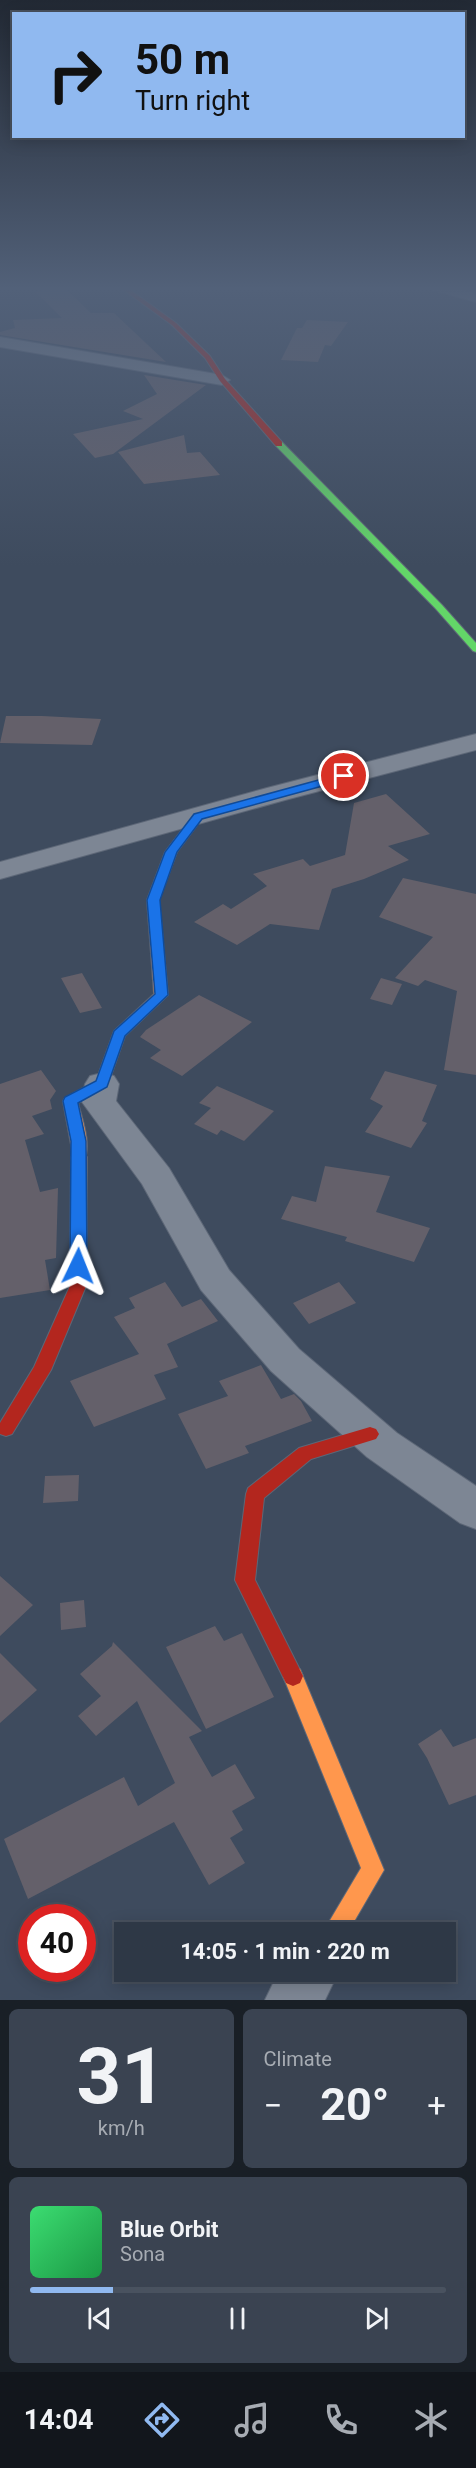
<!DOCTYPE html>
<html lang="en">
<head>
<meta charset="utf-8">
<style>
  body { margin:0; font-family:Roboto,sans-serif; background:#3a4351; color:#f1f3f6; height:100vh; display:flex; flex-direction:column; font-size:22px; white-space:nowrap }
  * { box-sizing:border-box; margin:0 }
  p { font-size:20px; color:#a7acb3 }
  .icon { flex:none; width:33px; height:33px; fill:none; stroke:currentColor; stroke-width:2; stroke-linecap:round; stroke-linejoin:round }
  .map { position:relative; height:2000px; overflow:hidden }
  .side { display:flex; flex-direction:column; gap:9px; padding:9px; background:#191f26; flex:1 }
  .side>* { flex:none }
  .banner { position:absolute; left:12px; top:12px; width:453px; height:126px; border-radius:0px; box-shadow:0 3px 15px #0003,0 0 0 2px #49525f; background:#90b9f0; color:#111; overflow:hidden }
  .speed { position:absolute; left:18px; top:1904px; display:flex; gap:12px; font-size:30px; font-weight:700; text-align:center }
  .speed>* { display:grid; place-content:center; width:78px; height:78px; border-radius:50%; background:#2e3846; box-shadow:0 3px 15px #0003,0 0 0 2px #49525f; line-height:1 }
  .speed .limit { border:9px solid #d22; background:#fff; color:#111 }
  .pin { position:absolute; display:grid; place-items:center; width:51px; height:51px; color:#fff; margin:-26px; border:3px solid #fff; border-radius:50%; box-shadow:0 2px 6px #0007 }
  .me { position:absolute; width:66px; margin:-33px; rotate:2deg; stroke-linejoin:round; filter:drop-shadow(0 0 4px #0008) }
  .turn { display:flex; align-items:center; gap:21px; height:126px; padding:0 24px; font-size:27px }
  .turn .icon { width:78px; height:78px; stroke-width:2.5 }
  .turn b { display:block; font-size:42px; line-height:51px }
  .big { font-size:45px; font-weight:700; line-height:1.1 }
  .side .widget { flex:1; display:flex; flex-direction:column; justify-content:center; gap:9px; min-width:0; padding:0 21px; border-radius:9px; background:#3a4351 }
  .side .dial { align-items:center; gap:0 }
  .dial b { font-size:78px; line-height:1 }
  .song { display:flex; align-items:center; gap:18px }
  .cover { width:72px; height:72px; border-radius:9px; background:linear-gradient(135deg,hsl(140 70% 55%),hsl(140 70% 35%)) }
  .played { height:6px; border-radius:3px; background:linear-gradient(90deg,#90b9f0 20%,#49525f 20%) }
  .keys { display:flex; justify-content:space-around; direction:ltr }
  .heat { display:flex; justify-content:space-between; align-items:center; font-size:33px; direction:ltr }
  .side .tiles { flex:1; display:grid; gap:9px; grid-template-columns:1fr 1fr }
  .widget:last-child { grid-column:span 2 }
  .trip { position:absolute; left:114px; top:1922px; width:342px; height:60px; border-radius:0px; background:#2e3846; box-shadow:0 3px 15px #0003,0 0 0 2px #49525f; font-weight:700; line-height:60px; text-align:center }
  .tab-bar { display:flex; height:96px; justify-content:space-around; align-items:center; background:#12161c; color:#a7acb3 }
  .tab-bar .icon { width:42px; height:42px }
  .tab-bar .active { color:#90b9f0 }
  .tab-bar b { font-size:27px; color:#f1f3f6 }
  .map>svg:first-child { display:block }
  .building { fill:#64606a }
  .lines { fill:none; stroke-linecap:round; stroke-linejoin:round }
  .street-casing { stroke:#5d6777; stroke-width:2 }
  .fast-casing { stroke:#5d6777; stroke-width:2 }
  .slow-casing { stroke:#5d6777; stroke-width:2 }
  .jam-casing { stroke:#5d6777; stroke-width:2 }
  .street { fill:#7d8694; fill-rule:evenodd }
  .fast { fill:#63d668; fill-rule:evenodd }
  .slow { fill:#ff974d; fill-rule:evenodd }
  .jam { fill:#b3261e; fill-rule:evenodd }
  .route { fill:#1a73e8; stroke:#114b97; stroke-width:1.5 }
</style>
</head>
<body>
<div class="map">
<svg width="476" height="2000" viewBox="0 0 476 2000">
  <rect width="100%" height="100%" fill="#3e4b5e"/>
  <path class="building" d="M65,288L91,313H114L166,362L0,335V332L15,328L13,320L62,318L35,291Z
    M307,320L348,322L331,346L325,345L318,362L281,360L297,328H302Z
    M144,375L206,385L113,454L95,458L73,434L143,419L123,411L157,394Z
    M184,435L187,453L200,452L220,475L144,484L118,452Z
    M6,716H42L101,719L92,745L0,743Z
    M386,794L430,834L388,846L409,860L364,879L332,889L319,930L270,924L237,945L194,922L223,904L231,909L267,886L253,874L303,859L310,866L345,855L354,803Z
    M403,878L476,894V1075L444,1070L457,991L425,980L418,986L395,978L433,937L379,917Z
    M82,973L102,1008L80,1013L61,978Z
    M381,978L402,984L392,1005L370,999Z
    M199,995L252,1022L182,1076L150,1058L161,1050L140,1037L146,1030Z
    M41,1070L56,1091L50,1100L52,1109L32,1116L44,1134L25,1140L40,1192L58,1188L56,1258L45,1260L50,1290L0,1298V1084Z
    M385,1071L437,1085L422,1121L427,1123L411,1148L365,1132L383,1106L370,1099Z
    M217,1086L274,1111L244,1141L221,1130L217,1135L194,1124L211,1108L199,1103Z
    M325,1166L390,1176L376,1212L430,1228L414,1262L345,1241L347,1237L281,1219L292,1196L316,1202Z
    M165,1282L182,1307L201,1299L218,1321L167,1344L178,1367L154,1375L166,1399L94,1427L70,1381L139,1354L114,1317L135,1308L129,1298Z
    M339,1282L356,1303L309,1324L293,1303Z
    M261,1365L281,1399L294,1394L301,1401L312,1421L245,1446L249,1453L206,1469L178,1414L228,1396L219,1381Z
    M79,1475L78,1501L43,1503L45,1476Z
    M0,1576L33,1605L0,1636Z
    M84,1600L86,1627L61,1630L60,1603Z
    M215,1626L224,1641L242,1633L274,1697L206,1729L166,1647Z
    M113,1642L202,1731L189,1737L212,1777L235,1764L255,1798L232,1811L243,1830L230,1838L245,1863L209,1885L174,1822L28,1899L4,1839L124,1777L138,1806L175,1783L137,1701L96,1736L78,1716L101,1696L80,1674L112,1646Z
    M0,1653L37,1690L0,1723Z
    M441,1729L453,1747L476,1738V1795L449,1805L427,1758L418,1744Z"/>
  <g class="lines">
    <g class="street-casing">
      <path id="street" d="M427,286H449L476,294V302L429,289Z
        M0,337L222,375L230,380L222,385L0,347Z
        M476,734V750L285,800L0,879V862L267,788Z
        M102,1073L114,1076L119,1084L116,1101L169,1168L229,1270L299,1349L397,1433L476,1486V1529L460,1523L367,1457L271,1371L201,1290L142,1184L82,1102L85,1084L90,1076Z
        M279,1971H339L325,2000H265Z"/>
    </g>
    <g class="fast-casing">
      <path id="fast" d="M276,442H282L442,605L476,643V652L473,651L436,609L276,446Z"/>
    </g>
    <g class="slow-casing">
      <path id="slow" d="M198,813L204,816L177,852L159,900L168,995L125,1036L107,1087L78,1103C82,1119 92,1145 84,1161H74L63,1101L65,1098L96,1081L114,1031L154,994L147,900L165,852L194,814Z
        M293,1666L300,1669L384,1870L348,1932H323L361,1868L283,1676L286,1669Z"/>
    </g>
    <g class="jam-casing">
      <path id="jam" d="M118,286H125L176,323L210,356L225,379L282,442V446H276L220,381L205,358L172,325Z
        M79,1152L84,1153L87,1157L86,1286L51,1370L12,1434L6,1436L0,1434V1423L34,1367L70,1286L71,1157L74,1153Z
        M370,1427L376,1429L379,1434L376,1439L311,1459L264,1498L255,1580L303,1676L300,1683L293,1686L286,1683L235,1580L246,1494L248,1488L299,1448Z"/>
    </g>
    <use href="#street" class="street"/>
    <use href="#fast" class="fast"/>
    <use href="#slow" class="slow"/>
    <use href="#jam" class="jam"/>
  </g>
  <linearGradient id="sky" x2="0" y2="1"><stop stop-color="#222934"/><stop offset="0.51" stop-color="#526179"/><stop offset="1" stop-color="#526179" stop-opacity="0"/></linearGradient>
  <rect width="476" height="566" fill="url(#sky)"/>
  <path class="route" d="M344,773L350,776L348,779L202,819L177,852L160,900L168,995L125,1036L107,1087L78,1103L86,1141L87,1266L84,1270H73L70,1266L71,1141L63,1101L65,1097L96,1081L114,1031L155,994L147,900L165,852L194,814Z"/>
</svg>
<div class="speed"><div class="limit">40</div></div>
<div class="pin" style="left:344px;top:776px;background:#d93025"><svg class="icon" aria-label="arrive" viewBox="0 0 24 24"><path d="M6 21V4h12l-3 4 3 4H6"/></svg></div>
<svg class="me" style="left:78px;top:1266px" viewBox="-20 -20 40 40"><path d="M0-17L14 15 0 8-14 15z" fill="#1a73e8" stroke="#fff" stroke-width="4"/></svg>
<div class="trip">14:05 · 1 min · 220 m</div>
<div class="banner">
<div class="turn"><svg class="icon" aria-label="right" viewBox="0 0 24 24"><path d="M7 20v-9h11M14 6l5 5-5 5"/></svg><div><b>50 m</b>Turn right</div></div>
</div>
</div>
<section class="side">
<div class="tiles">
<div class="widget dial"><b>31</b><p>km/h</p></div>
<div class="widget"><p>Climate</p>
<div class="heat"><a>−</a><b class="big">20°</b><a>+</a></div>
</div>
<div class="widget">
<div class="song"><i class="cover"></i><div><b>Blue Orbit</b><p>Sona</p></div></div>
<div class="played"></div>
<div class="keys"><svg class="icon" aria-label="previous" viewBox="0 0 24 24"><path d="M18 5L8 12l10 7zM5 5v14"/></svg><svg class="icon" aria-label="pause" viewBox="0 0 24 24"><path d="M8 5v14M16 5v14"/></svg><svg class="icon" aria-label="next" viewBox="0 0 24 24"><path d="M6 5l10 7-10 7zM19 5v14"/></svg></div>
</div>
</div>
</section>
<nav class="tab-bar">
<b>14:04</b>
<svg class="icon active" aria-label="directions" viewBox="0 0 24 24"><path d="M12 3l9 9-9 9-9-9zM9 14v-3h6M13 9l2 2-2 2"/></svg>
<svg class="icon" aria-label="music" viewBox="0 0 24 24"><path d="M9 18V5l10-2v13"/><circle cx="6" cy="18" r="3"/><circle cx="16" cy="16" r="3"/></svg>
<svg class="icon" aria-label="phone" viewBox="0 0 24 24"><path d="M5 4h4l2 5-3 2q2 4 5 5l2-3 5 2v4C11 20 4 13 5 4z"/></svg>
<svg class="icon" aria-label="climate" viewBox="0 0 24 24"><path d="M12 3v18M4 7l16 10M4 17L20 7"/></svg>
</nav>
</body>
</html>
